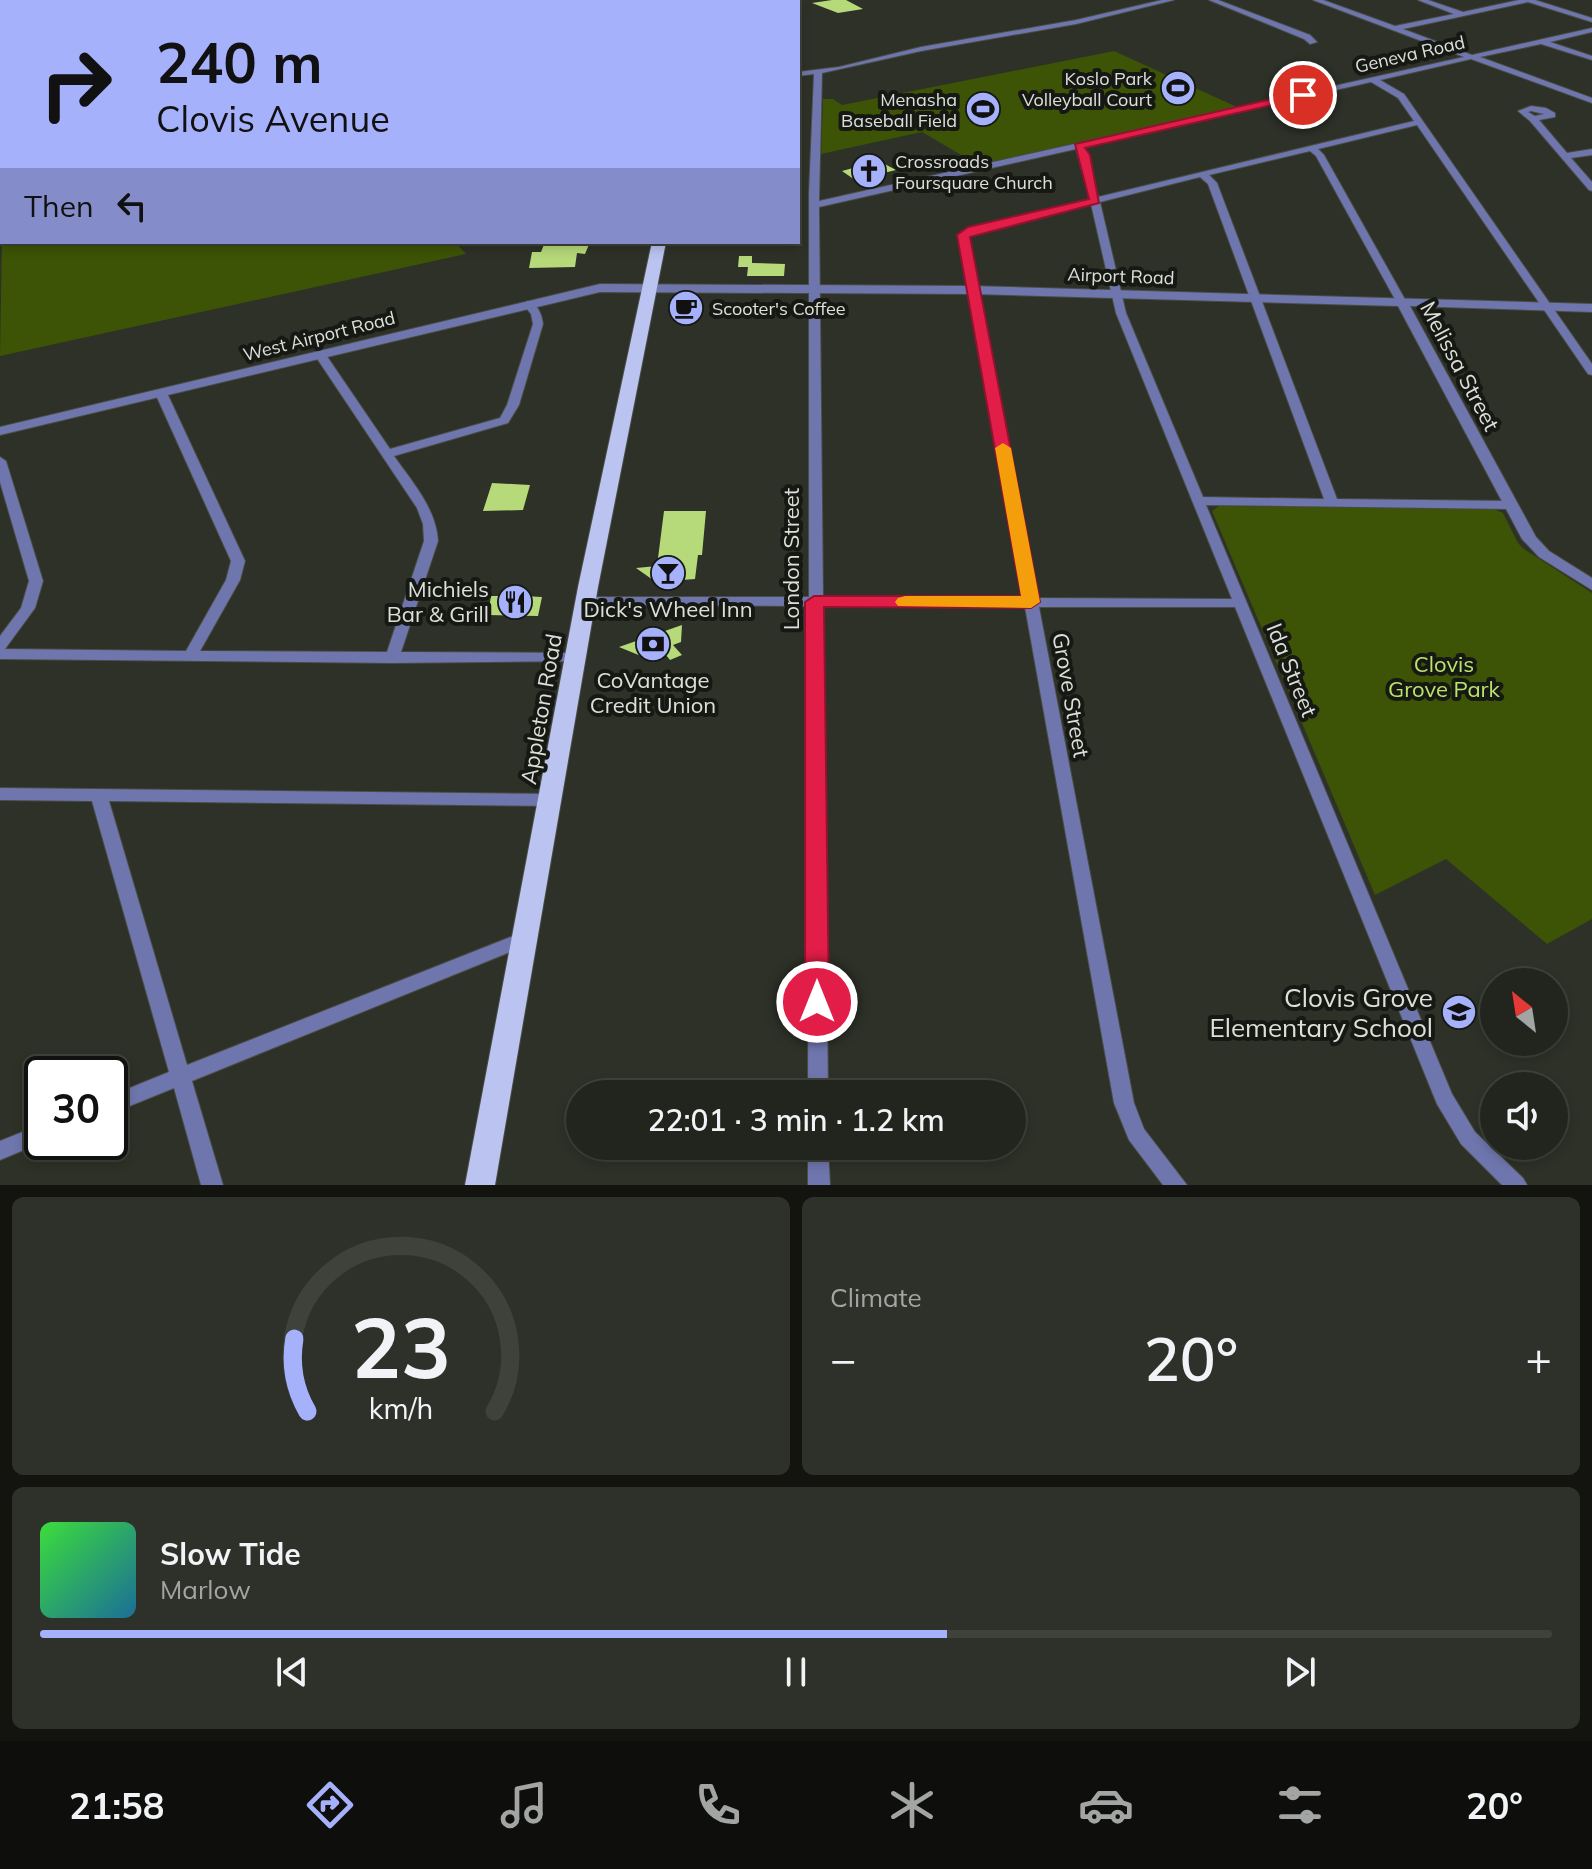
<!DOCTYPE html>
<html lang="en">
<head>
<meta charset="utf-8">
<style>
  body { margin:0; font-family:Mulish,sans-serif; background:#2e312a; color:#f1f3f6; height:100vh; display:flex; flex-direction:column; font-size:30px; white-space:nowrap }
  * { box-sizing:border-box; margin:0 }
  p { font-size:26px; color:#a2a5a4 }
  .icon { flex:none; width:44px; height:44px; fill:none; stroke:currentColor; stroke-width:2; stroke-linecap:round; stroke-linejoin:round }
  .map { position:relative; height:1185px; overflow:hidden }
  .sheet { display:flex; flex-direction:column; gap:12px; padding:12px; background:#131410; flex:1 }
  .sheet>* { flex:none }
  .top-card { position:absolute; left:0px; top:0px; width:800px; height:244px; box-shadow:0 4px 12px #0003,0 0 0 2px #3f423b; background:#a6b1fc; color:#111; overflow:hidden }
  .needle { width:52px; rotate:330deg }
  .controls { position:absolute; left:1480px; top:968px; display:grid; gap:16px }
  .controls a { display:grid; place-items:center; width:88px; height:88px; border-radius:50%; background:#22251d; box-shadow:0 4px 12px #0003,0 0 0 2px #3f423b; font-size:40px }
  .speed { position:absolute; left:24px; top:1056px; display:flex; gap:16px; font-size:40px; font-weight:700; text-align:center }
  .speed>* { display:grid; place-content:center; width:104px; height:104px; border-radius:50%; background:#22251d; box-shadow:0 4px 12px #0003,0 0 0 2px #3f423b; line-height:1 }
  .speed .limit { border:4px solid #111; border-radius:12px; background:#fff; color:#111 }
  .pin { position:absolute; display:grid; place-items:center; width:68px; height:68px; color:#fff; margin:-34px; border:4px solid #fff; border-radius:50%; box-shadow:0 2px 8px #0007 }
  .me { position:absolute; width:88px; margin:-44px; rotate:0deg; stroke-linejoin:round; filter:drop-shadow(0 0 6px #0008) }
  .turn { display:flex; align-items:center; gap:28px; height:168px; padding:0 24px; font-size:36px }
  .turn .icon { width:104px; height:104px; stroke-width:2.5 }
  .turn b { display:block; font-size:56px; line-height:68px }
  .then { display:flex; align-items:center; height:76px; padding:0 24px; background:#0003; gap:16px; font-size:30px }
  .big { font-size:60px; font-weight:600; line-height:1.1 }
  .sheet .card { flex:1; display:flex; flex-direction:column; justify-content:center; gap:12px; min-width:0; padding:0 28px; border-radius:12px; background:#2e312a }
  .sheet .dial { align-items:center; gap:0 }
  .dial svg { height:208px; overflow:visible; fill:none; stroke:#3f423b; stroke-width:7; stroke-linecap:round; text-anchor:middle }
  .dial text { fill:#f1f3f6; stroke:none }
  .song { display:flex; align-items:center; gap:24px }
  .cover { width:96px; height:96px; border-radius:12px; background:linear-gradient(135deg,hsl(120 70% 55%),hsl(200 70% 35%)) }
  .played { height:8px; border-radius:4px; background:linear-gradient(90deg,#a6b1fc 60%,#3f423b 60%) }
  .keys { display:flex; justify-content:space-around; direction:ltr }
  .heat { display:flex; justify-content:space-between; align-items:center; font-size:44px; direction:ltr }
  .sheet .tiles { flex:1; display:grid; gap:12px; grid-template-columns:1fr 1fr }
  .card:last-child { grid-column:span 2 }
  .trip { position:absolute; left:566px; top:1080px; width:460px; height:80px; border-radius:40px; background:#22251d; box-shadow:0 4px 12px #0003,0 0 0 2px #3f423b; font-weight:600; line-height:80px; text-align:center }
  .tab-bar { display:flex; height:128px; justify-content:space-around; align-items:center; background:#0e0f0c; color:#a2a5a4 }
  .tab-bar .icon { width:56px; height:56px }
  .tab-bar .current { color:#a6b1fc }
  .tab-bar b { font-size:36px; color:#f1f3f6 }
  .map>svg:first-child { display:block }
  .green { fill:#3d5305 }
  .building { fill:#b6d979 }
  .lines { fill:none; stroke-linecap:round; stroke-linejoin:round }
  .minor-casing { stroke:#494d43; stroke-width:2 }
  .tertiary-casing { stroke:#494d43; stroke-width:2 }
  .secondary-casing { stroke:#494d43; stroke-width:2 }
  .primary-casing { stroke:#494d43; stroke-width:2 }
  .minor { fill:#6e76ad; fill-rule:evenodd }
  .tertiary { fill:#6e76ad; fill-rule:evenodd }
  .secondary { fill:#919df4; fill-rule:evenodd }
  .primary { fill:#bbc3f0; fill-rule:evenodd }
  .route { fill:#e11d48; stroke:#92132f; stroke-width:2 }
  .slow { fill:#f59e0b }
  .labels { text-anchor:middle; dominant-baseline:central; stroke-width:8; stroke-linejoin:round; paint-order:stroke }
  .far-street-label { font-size:18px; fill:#dde0d9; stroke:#161814 }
  .far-poi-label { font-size:18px; fill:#dde0d9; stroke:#161814; text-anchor:end }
  .street-label { font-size:22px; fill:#dde0d9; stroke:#161814 }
  .poi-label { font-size:22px; fill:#dde0d9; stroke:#161814 }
  .park-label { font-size:22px; fill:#bae469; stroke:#161814 }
  .near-poi-label { font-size:26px; fill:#dde0d9; stroke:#161814; text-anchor:end }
</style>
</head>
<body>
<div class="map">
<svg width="1592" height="1185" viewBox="0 0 1592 1185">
  <rect width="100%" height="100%" fill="#2d3127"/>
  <path class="green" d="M1114,51L1237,107L978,165L922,132L821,154L823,99H833L842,105Z
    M2,236V242H455L466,254L0,356Z
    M1219,506L1494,509L1503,513L1518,543L1524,549L1592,593V919L1547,944L1446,859L1375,895L1212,511Z"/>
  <path class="building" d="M832,0H846L863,9L838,13L812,3Z
    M879,161L896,170L855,180L842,171Z
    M545,242H590L585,254L577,253L575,267L529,268L532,252H541Z
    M739,256H752V263L785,264L784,276H747L748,267H738Z
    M492,483L530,485L523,510L483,511Z
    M664,511H706L702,555H698L695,579L682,580L670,571L669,580H653L636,568L657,566Z
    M491,596H523L542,597L538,616L488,615Z
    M682,625L681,642L673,645L682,655L670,660L661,649L641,656L619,647Z"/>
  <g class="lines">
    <g class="minor-casing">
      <path id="minor" d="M159,0H166L167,2H160Z
        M418,0H425L426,2H419Z
        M1162,0H1174L1076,24L921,51L822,73L819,201L1464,57L1313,0H1323L1395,26L1454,14L1418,0H1428L1463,12L1519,0H1535L1592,18V22L1528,2L1403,29L1472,55L1592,28V32L1550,42L1592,56V60L1541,44L1480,57L1592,98V103L1471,59L1380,80L1404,94L1592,364V375L1588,374L1417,125L1318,149L1324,155L1407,303L1402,306L1397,303L1316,156L1310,151L1209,175L1217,183L1337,499L1509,501L1515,505L1509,509L1206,505L1452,1094L1475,1132L1523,1178L1527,1185H1502L1461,1144L1437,1104L1235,607H1039L1134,1103L1144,1129L1187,1185H1163L1129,1140L1114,1103L1025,607L823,606L828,1094H808L809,606L586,605L579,601L586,597H809V192L814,74L798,76V72L839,67L921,47L1076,20ZM1371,82L1398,98L1414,121L1098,197L1088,155L1084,147ZM1076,149L1090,199L969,228L958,235L1023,598L823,597L819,207ZM1200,177L1208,184L1324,499L1203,497L1126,313L1100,202ZM1091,204L1116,313L1232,599L1037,598L968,236L975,232Z
        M1209,0H1218L1310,35L1317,42L1310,44L1304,39Z
        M1531,106L1546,108L1555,113V117L1539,120L1567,153L1592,149V155L1571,158L1592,182V191L1589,190L1530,121L1518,111ZM1531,111L1544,114L1535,116L1528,112Z
        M0,141H2V147H0Z
        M2,185V191L0,192V186Z
        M528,301C538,304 542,315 543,324L519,405L508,423L394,456C412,482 436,508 438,541L401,652L576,653L581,655L583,658L581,661L392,663L0,659V636L21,608L29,581L0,482V457L6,461L43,581L35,608L5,649L186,651L226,580L231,561L155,393L161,390L167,393L245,561L240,580L200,651L387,652L424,541L423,524L417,508L314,354L316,352H324L390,449L500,418L507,405L533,324L531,314L523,304Z
        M0,788L552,794L558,796L560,800L558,804L552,806L109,801L187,1065L518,934L524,932L530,934L533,939L530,944L192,1081L223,1185H201L174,1088L110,1114V1096L169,1072L92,801L0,800Z
        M42,1124L43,1142L0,1160V1141Z
        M808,1146H828L830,1185H808Z"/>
    </g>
    <g class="tertiary-casing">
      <path id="tertiary" d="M600,284L973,286L1592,304V312L1410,306L1536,537L1549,551L1592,578V590L1539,557L1522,539L1398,306L973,294L600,292L0,435V427Z"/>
    </g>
    <g class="secondary-casing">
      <path id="secondary" d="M117,0H138L116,2Z
        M0,17H2V21H0Z"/>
    </g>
    <g class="primary-casing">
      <path id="primary" d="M642,0H654L655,2H643Z
        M652,242H666L598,587L495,1185H465L578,587Z"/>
    </g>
    <use href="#minor" class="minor"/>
    <use href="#tertiary" class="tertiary"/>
    <use href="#secondary" class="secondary"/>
    <use href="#primary" class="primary"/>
  </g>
  <path class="route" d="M1303,92L1307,93V97L1085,148L1090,155L1099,203L970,237L1040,602L1031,608L824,607L829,1002L826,1009L817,1012L809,1009L805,1002V602L814,596H1021L957,235L968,227L1089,199L1075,144Z"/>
  <path class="slow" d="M1003,443L1011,448L1040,602L1031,608L898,606L895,602L898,598L905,596H1021L995,448Z"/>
  <defs>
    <g id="stadium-disc" transform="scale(1.8)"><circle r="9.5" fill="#a6b1fc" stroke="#161814"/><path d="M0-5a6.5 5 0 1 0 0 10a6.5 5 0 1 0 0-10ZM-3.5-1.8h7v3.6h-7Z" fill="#111"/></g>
    <g id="church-disc" transform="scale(1.8)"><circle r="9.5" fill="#a6b1fc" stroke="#161814"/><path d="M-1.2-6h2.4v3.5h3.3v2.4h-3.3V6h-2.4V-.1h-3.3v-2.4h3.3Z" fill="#111"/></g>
    <g id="cafe-disc" transform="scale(1.8)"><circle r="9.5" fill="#a6b1fc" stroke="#161814"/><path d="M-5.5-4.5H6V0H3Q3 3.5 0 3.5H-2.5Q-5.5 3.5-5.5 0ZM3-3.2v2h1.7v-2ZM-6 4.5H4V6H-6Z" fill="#111"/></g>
    <g id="bar-disc" transform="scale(1.8)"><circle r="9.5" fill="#a6b1fc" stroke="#161814"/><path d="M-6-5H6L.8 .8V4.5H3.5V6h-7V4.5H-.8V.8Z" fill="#111"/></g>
    <g id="restaurant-disc" transform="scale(1.8)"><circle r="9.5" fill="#a6b1fc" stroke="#161814"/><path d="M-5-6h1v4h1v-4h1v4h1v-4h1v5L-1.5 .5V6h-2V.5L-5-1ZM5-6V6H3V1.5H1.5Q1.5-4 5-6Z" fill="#111"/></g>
    <g id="bank-disc" transform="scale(1.8)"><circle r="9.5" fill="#a6b1fc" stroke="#161814"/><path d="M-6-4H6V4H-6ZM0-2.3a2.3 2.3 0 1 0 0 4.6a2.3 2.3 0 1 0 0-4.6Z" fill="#111"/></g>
    <g id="school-disc" transform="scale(1.8)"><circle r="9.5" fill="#a6b1fc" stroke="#161814"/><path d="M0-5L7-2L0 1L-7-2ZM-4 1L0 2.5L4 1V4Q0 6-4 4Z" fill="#111"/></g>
  </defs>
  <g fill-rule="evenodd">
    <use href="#stadium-disc" x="1178" y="88"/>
    <use href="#stadium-disc" x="983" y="109"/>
    <use href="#church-disc" x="869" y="171"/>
    <use href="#cafe-disc" x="686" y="308"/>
    <use href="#bar-disc" x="668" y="573"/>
    <use href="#restaurant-disc" x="515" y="602"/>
    <use href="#bank-disc" x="653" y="644"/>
    <use href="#school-disc" x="1459" y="1012"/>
  </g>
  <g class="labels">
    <g class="far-street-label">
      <text transform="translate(1410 54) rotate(-13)">Geneva Road</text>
      <text transform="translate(1121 276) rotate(2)">Airport Road</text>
      <text transform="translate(319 336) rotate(-14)">West Airport Road</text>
    </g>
    <g class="far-poi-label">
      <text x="1152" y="78">Koslo Park<tspan x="1152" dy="21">Volleyball Court</tspan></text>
      <text x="957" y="99">Menasha<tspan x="957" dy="21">Baseball Field</tspan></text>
      <text x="895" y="161" text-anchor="start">Crossroads<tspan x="895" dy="21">Foursquare Church</tspan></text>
      <text x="712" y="308" text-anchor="start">Scooter's Coffee</text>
    </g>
    <g class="street-label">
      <text transform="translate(1460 366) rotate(62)">Melissa Street</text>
      <text transform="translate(791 559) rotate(-90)">London Street</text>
      <text transform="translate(1292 670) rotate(68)">Ida Street</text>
      <text transform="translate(1071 695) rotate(80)">Grove Street</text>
      <text transform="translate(541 709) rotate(-80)">Appleton Road</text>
    </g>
    <g class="poi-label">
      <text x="489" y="589" text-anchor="end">Michiels<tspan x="489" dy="25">Bar &amp; Grill</tspan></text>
      <text x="668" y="609">Dick's Wheel Inn</text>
      <text x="653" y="680">CoVantage<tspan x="653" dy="25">Credit Union</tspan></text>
    </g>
    <g class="park-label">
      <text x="1444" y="664">Clovis<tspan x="1444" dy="25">Grove Park</tspan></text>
    </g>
    <g class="near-poi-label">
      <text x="1433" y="997">Clovis Grove<tspan x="1433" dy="30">Elementary School</tspan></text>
    </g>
  </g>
</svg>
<div class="controls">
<a><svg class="needle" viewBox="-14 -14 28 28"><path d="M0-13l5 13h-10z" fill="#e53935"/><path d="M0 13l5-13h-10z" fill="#a2a5a4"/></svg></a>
<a><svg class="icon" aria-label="sound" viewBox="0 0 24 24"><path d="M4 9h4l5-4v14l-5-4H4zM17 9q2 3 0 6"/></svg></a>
</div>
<div class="speed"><div class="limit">30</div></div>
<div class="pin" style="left:1303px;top:95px;background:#d93025"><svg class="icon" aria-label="arrive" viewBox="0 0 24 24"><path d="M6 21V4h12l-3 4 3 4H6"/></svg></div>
<svg class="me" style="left:817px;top:1002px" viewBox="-20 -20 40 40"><circle r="17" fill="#e11d48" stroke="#fff" stroke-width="3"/><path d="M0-11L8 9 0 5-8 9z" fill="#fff"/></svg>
<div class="trip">22:01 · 3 min · 1.2 km</div>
<div class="top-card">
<div class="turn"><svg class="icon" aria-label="right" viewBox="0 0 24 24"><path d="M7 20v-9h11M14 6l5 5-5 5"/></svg><div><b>240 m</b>Clovis Avenue</div></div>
<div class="then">Then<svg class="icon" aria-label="left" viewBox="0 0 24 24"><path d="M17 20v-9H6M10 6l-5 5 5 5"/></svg></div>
</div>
</div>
<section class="sheet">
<div class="tiles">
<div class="card dial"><svg viewBox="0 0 100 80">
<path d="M14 69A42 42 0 1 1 86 69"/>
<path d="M14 69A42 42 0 0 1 9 41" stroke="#a6b1fc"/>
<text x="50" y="56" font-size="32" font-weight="700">23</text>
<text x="50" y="72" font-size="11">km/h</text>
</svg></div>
<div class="card"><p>Climate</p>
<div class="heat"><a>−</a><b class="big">20°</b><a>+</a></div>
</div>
<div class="card">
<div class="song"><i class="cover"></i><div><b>Slow Tide</b><p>Marlow</p></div></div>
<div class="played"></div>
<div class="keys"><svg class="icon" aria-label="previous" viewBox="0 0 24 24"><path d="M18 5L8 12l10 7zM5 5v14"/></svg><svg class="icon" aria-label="pause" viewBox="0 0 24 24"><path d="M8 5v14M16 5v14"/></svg><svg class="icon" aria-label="next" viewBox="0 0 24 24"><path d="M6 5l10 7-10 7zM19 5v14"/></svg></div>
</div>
</div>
</section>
<nav class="tab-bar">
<b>21:58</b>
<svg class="icon current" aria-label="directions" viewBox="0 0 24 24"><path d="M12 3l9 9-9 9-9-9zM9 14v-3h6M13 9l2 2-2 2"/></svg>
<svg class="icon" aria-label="music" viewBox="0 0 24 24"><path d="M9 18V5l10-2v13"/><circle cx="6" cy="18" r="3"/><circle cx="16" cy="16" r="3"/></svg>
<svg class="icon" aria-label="phone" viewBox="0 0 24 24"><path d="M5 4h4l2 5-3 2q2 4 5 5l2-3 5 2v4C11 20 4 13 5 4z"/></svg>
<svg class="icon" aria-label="climate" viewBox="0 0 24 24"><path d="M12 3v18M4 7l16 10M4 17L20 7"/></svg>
<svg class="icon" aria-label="car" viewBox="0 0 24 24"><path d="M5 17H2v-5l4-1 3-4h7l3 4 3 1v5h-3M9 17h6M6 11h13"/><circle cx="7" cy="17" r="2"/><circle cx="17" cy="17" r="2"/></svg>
<svg class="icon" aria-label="filters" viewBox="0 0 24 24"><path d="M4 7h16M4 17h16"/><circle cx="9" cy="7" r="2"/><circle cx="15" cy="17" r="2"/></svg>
<b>20°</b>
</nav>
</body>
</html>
